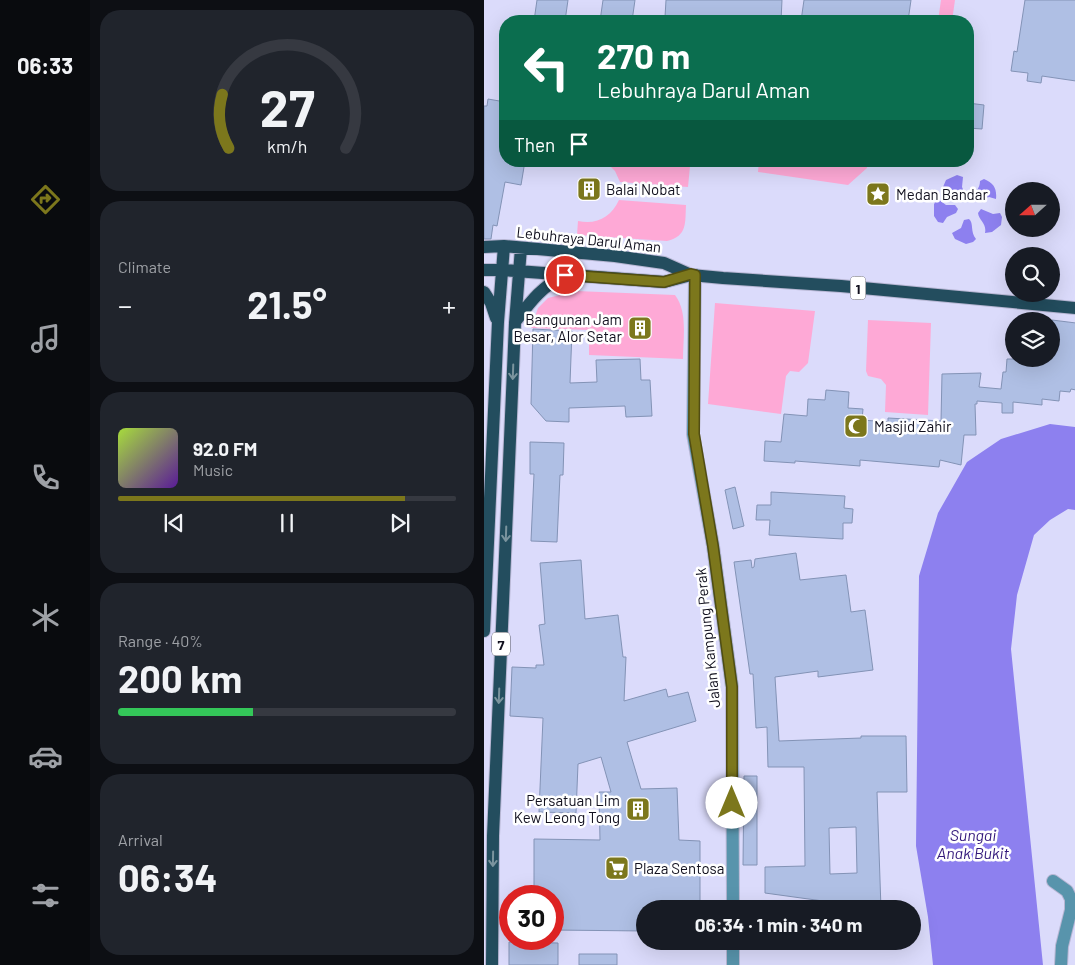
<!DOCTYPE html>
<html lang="en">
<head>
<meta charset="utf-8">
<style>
  body { margin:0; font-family:Barlow,sans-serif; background:#20242c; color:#f1f3f6; height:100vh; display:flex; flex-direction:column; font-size:19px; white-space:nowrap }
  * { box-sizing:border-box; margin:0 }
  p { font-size:16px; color:#9ea1a6 }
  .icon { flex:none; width:28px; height:28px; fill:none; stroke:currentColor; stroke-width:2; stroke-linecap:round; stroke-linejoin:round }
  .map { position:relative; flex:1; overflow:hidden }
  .details { display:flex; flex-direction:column; gap:10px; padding:10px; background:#0d0f14; width:394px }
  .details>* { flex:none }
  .banner { position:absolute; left:15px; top:15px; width:475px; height:152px; border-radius:20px; box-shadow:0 5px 20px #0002; background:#0b6e4f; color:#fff; overflow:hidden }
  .needle { width:32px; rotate:249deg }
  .fabs { position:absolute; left:521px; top:182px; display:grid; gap:10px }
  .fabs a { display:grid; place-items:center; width:55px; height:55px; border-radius:50%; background:#171b24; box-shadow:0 5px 20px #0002; font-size:25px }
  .speed { position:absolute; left:15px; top:885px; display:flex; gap:10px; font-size:25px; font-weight:700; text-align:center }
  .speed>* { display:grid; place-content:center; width:65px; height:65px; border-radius:50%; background:#171b24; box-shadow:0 5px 20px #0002; line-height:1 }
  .speed .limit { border:8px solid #d22; background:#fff; color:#111 }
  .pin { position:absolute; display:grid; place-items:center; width:42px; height:42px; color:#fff; margin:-21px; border:2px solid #fff; border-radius:50%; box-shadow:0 1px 5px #0007 }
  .me { position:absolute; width:55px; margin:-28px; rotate:0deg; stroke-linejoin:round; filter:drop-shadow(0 0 4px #0008) }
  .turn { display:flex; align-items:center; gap:18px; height:105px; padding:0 15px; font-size:22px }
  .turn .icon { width:65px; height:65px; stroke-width:2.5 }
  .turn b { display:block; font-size:35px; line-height:42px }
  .then { display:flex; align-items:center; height:48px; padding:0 15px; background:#0003; gap:10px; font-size:19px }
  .big { font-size:38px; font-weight:700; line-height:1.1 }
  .details .card { flex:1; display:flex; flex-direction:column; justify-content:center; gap:8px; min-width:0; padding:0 18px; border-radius:20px; background:#20242c }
  .details .dial { align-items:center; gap:0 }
  .dial svg { height:130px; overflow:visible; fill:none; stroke:#363941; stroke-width:7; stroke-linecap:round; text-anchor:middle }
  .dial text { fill:#f1f3f6; stroke:none }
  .song { display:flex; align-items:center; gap:15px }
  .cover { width:60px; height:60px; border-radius:8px; background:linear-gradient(135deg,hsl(80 70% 55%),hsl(270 70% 35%)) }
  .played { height:5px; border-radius:2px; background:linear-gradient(90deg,#7c771c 85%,#363941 85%) }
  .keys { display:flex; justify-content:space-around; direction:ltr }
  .heat { display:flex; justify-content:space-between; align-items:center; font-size:28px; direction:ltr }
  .charge { height:8px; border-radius:4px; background:linear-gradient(90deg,#34c759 40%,#363941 0) }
  .trip { position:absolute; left:152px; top:900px; width:285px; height:50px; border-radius:25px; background:#171b24; box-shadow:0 5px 20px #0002; font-weight:700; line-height:50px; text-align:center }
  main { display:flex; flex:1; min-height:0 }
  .tab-bar { display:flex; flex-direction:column; width:90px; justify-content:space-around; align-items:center; background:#090b0e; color:#9ea1a6 }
  .tab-bar .icon { width:35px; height:35px }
  .tab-bar .active { color:#7c771c }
  .tab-bar b { font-size:22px; color:#f1f3f6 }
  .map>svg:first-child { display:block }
  .green { fill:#fea9d6 }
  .water { fill:#8d80ef }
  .building { fill:#afbfe4; stroke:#8393b6; fill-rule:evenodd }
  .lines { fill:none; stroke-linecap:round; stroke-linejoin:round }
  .street-casing { stroke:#b7b6d3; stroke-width:14 }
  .primary-casing { stroke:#b7b6d3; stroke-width:14 }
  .street { stroke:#5894ac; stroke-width:12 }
  .primary { stroke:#234d5e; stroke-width:12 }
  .oneway { stroke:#7b949e }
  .route-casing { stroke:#514d12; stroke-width:12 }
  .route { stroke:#7c771c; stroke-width:9 }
  .labels { text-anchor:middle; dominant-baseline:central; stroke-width:5; stroke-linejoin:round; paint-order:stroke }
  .shield { fill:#fff; stroke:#585862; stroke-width:1 }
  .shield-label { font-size:14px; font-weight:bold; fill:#11101e }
  .poi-label { font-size:15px; fill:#11101e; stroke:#fff; text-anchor:start }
  .street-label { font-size:15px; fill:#11101e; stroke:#fff }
  .water-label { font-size:16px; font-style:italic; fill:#33197b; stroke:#fff }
</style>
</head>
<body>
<main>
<nav class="tab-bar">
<b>06:33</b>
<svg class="icon active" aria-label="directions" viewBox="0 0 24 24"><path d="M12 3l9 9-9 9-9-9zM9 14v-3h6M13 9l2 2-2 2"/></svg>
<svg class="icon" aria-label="music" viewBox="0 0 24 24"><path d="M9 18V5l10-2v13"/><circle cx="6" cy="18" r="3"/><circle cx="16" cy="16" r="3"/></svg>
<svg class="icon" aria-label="phone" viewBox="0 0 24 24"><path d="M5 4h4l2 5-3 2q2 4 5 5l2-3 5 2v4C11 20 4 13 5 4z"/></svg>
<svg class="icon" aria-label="climate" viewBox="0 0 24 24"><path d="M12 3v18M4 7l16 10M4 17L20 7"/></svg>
<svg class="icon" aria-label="car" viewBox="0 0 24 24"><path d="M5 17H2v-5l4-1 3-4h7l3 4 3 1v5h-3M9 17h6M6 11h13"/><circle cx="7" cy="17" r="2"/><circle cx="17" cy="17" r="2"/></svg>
<svg class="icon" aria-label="filters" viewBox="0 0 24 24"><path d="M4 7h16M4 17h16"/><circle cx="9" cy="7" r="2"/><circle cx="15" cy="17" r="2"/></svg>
</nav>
<section class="details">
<div class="card dial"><svg viewBox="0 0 100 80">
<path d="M14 69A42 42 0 1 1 86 69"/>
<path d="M14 69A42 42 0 0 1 10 36" stroke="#7c771c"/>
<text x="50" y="56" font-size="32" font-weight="700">27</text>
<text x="50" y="72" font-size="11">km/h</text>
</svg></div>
<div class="card"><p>Climate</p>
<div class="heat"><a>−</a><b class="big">21.5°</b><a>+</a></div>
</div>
<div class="card">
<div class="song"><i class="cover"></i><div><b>92.0 FM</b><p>Music</p></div></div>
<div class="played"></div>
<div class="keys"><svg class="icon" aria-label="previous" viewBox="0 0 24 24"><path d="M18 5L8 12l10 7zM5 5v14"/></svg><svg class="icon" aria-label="pause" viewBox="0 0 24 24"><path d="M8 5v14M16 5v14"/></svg><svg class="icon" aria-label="next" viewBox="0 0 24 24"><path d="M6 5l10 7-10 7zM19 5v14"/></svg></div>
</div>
<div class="card"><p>Range · 40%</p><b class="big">200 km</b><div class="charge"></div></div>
<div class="card"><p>Arrival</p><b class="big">06:34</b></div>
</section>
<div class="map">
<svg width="592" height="965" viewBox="0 0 592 965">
  <rect width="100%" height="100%" fill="#dbdbfb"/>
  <path class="green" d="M457,0H471L468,21H454Z
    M121,161H165L206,166L204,187L136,182L131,171Z
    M275,161H335L352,163V161H383V168L364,185L274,172Z
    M135,200L202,205C201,222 204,236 183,241L93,235L94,221C113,225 127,217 135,200Z
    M92,291L191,295C204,312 199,338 199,359L105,355V330L47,328L54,308L64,298Z
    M231,303L331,311L324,363L315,372L306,371L302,376L297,414L224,404Z
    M384,320L447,323L444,415L401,412L402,385L397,379L384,376L382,371Z"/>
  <path class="water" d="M473,175L479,177L478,187L481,194L477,200L467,192L460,191L459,187L462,180Z
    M500,179C510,183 513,189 512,199L505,197L491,202L488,198C491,191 496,189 496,181Z
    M454,199L462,205H471L474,209L472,213L463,217L459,223L454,222L450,216V204Z
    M497,209L509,214L516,213L518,217L517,225L508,232L501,233C503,223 495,221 494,213Z
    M485,219C490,223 486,232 492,239L489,242L482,244L471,239L468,233L477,228L480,220Z
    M566,424L591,427V510L584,509L566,520L550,535L533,595L527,649L559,965H449L444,917L432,846L435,576L454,513L483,462L517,439Z"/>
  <path class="building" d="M53,0H84L81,21H50Z
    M119,0H151L148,21H116Z
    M182,0H298L297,21L229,19V21H212V18L181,17Z
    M320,0H427L424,21H317Z
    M541,0H592V81L558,76L557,83L543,81L544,73L527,71L530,51L533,52Z
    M4,99L21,102V161H41L37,185L21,182L13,226L9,225L7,239H0V106H3Z
    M484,103L500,105L498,129L484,128Z
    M96 189a9 9 0 1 1 18 0a9 9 0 1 1-18 0Z
    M568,320L592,323V390L587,389L586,392L576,391L575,401L558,399V405L529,402V413H518V403L493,401V404H491L492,435H480L477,465L456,460L455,467L376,460V466L311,461V463L280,461L281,441L297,442L300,414L323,416L324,399L341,400L342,390L365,392L364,408L379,409L378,420L404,422V418L457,421L458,374L497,373L495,387L517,389L519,372H522L523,359H568Z
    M49,329L88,331L86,383L113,382L112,360L156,359L157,380H166L168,416L142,417L141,406L85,408V422L62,421L47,404Z
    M46,442L80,443L79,475H76L73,542L47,541L50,474H46Z
    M251,487L260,526L249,529L241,490Z
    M287,492L361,496L360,508L369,509L368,523H359V539L285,535L286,520H272L273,505H287Z
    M312,553L316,580L362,575L367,612L381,610L389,670L334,677V671L291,677L295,741L377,738V736H422L423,792H393L397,909L281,893V867L321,866L320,767H284L283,727L272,728L269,674H266L250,562L267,560L268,568L270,567L271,559ZM372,827L373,873L346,874L345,828Z
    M97,560L101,619L134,615L139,657H142L140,701L182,689L184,697L204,692L212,721L143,742L157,789L193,788L195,840L216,841V909H161V931L69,930V896H50V839L116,840L115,792H127L117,757L94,764L92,813L55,812L59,718L26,716L28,667L52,668V665H60L55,625L61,624L56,563Z
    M260,776H273V865H259Z
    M25,942L74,943V965H25Z
    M95,954H133V965H95Z"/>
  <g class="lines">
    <g class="street-casing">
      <path id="street" d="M211,275L209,434L229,546L248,687L249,909
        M569,881L583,891L587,899V910L578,946L577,965
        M249,941V965"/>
    </g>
    <g class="primary-casing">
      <path id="primary" d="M0,247L20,246L131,256L180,263L207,275L239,278L357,286L592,308
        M0,270H19L180,282L207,275
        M0,292L7,303L12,318
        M31,322C47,301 57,287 81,275
        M0,631L14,322L20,246
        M8,965L9,836L31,323L37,248"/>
    </g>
    <use href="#street" class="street"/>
    <use href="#primary" class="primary"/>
  </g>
  <defs><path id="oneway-shaft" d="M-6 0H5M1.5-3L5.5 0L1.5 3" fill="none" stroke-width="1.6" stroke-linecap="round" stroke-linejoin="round" transform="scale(1.25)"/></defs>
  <g class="oneway">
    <use href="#oneway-shaft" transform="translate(29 372) rotate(92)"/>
    <use href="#oneway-shaft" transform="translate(22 534) rotate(92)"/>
    <use href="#oneway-shaft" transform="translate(15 696) rotate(92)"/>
    <use href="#oneway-shaft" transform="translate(9 859) rotate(91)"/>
  </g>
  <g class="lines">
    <g class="route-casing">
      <path id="route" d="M81,275L180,282L207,274L211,275L210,434L229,546L248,687V803"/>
    </g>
    <use href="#route" class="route"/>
  </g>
  <defs>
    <g id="building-square" transform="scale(1.25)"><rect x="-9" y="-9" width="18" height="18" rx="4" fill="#7c771c" stroke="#fff"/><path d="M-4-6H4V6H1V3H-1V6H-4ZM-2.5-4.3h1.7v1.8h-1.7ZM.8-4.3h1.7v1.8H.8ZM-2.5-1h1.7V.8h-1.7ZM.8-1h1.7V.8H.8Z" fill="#fff"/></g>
    <g id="sight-square" transform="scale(1.25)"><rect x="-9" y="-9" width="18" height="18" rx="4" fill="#7c771c" stroke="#fff"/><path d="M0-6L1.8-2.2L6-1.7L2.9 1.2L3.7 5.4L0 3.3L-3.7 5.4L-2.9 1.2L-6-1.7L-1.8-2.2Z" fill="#fff"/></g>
    <g id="mosque-square" transform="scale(1.25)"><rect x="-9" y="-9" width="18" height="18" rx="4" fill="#7c771c" stroke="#fff"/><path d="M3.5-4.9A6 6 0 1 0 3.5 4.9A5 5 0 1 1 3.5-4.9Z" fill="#fff"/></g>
    <g id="supermarket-square" transform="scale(1.25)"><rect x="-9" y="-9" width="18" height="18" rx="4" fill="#7c771c" stroke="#fff"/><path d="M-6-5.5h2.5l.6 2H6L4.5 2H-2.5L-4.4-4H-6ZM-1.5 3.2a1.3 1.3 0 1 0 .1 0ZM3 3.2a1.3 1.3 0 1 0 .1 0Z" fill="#fff"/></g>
  </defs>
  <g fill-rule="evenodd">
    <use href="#building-square" x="105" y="189"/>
    <use href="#sight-square" x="394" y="194"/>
    <use href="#building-square" x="156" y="328"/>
    <use href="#mosque-square" x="372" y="426"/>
    <use href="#building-square" x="154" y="809"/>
    <use href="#supermarket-square" x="133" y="868"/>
  </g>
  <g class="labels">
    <g class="shield">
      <rect x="366.5" y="276.5" width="15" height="23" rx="4"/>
      <rect x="8" y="632.5" width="18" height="23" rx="4"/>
    </g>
    <g class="shield-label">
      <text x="374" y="288">1</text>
      <text x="17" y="644">7</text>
    </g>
    <g class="poi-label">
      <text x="122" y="189">Balai Nobat</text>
      <text x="412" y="194">Medan Bandar</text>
      <text x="138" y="319" text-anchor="end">Bangunan Jam<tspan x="138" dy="17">Besar, Alor Setar</tspan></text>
      <text x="390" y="426">Masjid Zahir</text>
      <text x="136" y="800" text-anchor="end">Persatuan Lim<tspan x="136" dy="17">Kew Leong Tong</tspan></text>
      <text x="150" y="868">Plaza Sentosa</text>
    </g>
    <g class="street-label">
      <text transform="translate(105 239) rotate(6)">Lebuhraya Darul Aman</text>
      <text transform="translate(223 638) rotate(-96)">Jalan Kampung Perak</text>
    </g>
    <g class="water-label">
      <text x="489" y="834">Sungai<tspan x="489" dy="18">Anak Bukit</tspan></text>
    </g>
  </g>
</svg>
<div class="fabs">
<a><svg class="needle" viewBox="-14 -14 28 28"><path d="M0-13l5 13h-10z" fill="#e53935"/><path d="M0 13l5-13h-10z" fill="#9ea1a6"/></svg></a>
<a><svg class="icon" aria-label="search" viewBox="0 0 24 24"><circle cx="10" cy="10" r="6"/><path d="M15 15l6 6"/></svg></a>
<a><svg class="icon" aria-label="layers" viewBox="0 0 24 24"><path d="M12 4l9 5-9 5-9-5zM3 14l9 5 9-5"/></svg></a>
</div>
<div class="speed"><div class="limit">30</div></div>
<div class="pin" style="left:81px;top:275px;background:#d93025"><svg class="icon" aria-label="arrive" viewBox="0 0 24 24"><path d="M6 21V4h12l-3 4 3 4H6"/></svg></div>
<svg class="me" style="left:248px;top:803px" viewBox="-20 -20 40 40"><circle r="19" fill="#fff"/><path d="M0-13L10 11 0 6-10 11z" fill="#7c771c"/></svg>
<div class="trip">06:34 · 1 min · 340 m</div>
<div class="banner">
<div class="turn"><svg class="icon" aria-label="left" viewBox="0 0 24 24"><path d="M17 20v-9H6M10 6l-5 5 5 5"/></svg><div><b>270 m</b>Lebuhraya Darul Aman</div></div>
<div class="then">Then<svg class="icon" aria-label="arrive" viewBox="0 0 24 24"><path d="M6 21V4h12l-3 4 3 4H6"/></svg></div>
</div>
</div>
</main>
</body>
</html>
